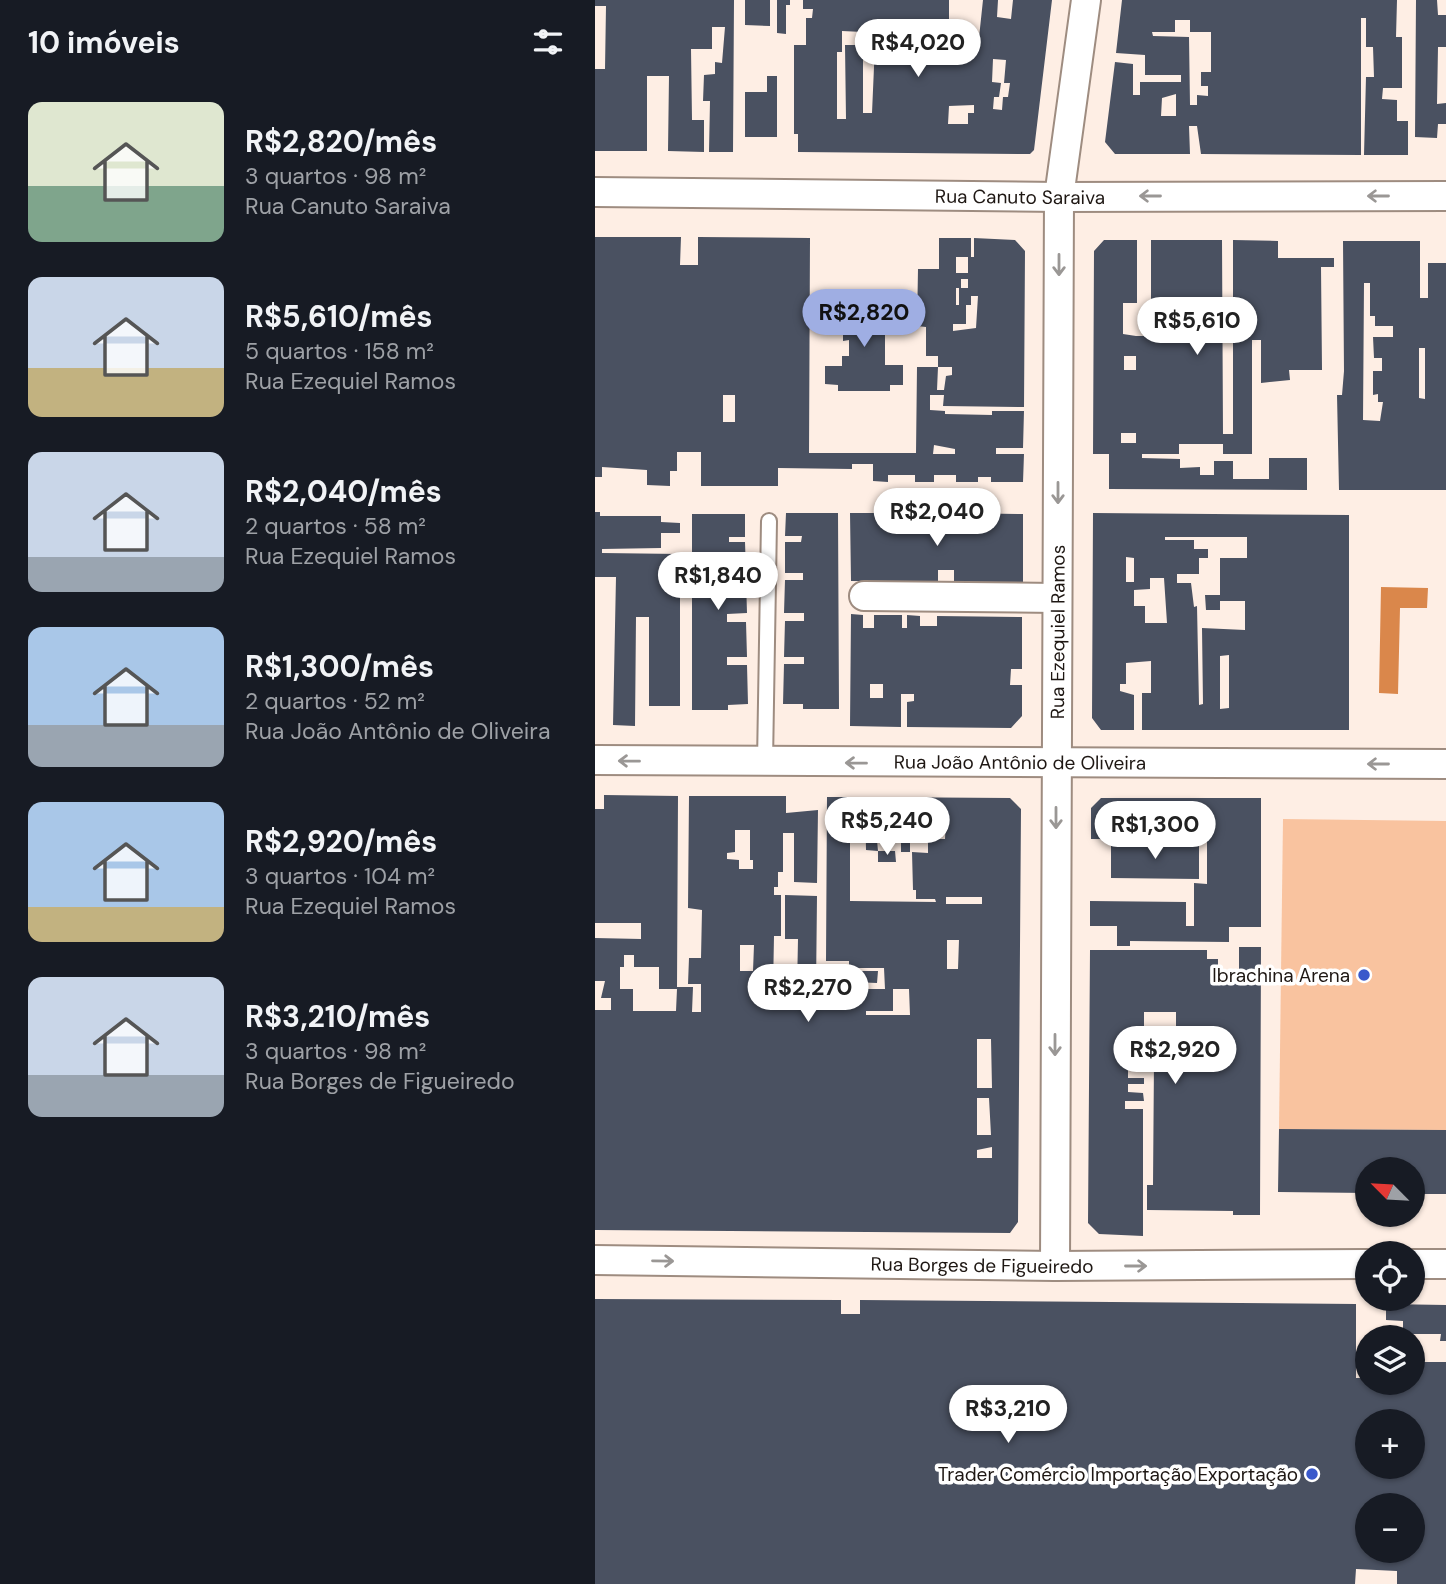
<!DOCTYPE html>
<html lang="pt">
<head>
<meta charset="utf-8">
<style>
  body { margin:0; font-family:"DM Sans",sans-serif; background:#242831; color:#f1f3f6; height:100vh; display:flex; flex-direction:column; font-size:26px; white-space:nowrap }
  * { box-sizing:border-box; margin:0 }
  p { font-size:23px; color:#9ea1a6 }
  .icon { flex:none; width:38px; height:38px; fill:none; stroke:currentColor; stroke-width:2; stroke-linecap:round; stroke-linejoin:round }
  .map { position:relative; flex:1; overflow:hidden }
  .side { display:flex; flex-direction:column; background:#171b24; width:595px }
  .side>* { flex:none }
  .needle { width:46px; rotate:294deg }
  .controls { position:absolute; left:760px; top:1157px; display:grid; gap:14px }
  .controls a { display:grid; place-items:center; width:70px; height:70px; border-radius:50%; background:#171b24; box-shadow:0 2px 5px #0004; font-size:35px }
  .price { position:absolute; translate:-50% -60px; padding:0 16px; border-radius:24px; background:#fff; color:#222; font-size:23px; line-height:46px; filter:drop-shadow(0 2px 4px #0008) }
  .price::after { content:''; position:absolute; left:50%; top:42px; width:21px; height:16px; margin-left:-10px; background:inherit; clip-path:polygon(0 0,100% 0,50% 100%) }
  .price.selected { background:#9faee3; color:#111 }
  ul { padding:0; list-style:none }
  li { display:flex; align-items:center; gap:21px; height:175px; padding:0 28px }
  li span { display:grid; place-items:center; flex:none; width:196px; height:140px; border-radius:14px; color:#555 }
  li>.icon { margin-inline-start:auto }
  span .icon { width:84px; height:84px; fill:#fffc; stroke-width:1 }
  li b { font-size:30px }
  h2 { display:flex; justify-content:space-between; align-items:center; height:84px; padding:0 28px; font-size:30px }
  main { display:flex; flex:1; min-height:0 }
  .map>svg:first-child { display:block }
  .green { fill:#f9c39f }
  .water { fill:#da874b }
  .building { fill:#4a5161; fill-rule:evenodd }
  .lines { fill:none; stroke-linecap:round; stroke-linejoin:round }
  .lane-casing { stroke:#9e8c80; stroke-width:18 }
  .street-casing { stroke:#9e8c80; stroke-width:32 }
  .lane { stroke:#fff; stroke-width:14 }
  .street { stroke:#fff; stroke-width:28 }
  .oneway { stroke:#9a9795 }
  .poi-dot { fill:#3a59cb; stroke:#fff; stroke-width:2.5 }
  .labels { text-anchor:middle; stroke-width:7; stroke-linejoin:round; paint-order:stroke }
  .street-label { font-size:19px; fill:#1e1713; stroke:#fff }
  .poi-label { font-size:19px; fill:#1e1713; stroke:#fff; text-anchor:end }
</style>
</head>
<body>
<main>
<section class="side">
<h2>10 imóveis<svg class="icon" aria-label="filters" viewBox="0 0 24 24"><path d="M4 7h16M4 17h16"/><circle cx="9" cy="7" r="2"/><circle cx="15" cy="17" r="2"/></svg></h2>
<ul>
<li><span style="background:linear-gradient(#dfe7d0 60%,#7fa58c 0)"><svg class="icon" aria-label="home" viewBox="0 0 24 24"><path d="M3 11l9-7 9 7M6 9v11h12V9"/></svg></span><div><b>R$2,820/mês</b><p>3 quartos · 98 m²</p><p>Rua Canuto Saraiva</p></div></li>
<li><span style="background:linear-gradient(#c9d6e8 65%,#c2b280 0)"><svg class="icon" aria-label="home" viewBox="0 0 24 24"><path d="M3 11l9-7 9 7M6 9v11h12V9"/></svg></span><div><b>R$5,610/mês</b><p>5 quartos · 158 m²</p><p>Rua Ezequiel Ramos</p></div></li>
<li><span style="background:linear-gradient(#c9d6e8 75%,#9aa5b1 0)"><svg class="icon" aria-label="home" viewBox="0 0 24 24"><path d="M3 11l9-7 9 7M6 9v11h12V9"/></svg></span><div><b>R$2,040/mês</b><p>2 quartos · 58 m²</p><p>Rua Ezequiel Ramos</p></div></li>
<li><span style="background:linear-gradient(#a9c7e8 70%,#9aa5b1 0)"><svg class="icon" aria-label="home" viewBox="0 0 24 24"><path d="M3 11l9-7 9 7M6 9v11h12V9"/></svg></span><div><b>R$1,300/mês</b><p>2 quartos · 52 m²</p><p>Rua João Antônio de Oliveira</p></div></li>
<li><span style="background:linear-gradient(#a9c7e8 75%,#c2b280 0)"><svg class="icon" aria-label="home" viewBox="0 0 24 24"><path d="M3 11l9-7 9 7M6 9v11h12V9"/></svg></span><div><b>R$2,920/mês</b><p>3 quartos · 104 m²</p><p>Rua Ezequiel Ramos</p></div></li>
<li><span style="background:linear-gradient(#c9d6e8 70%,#9aa5b1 0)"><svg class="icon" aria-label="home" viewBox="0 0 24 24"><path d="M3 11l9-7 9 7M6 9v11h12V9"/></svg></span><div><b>R$3,210/mês</b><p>3 quartos · 98 m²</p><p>Rua Borges de Figueiredo</p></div></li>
</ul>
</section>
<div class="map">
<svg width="851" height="1584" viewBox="0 0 851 1584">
  <rect width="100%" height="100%" fill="#feeee4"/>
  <!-- green -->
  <path class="green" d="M688 819 851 821V1130L684 1129Z"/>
  <!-- water -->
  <path class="water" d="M786 587 833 588 832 608H805L803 694 784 693Z"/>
  <!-- building -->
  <path class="building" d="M0 0H139L138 152H114L115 101H108L109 75 120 74V62L127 63 130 27H117V49H96L97 120H109V152L73 151 74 76H52V151H0V69H10L11 6H0Z
    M150 0H175V26L150 25Z
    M182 0H195V5H191V34L182 33Z
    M208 0H354V47H383L388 0H403L402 17 416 19 418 0H457L439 150 435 154 203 152V134H199V45H211V18H217L218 9H208ZM247 31 268 32V44H280L277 113H268V45H250L251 119H242V52H247ZM398 59 411 60 409 83H415L413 97H408L407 110 398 109 399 97H404L406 83 397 82ZM379 105V113H373V124H353L354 106Z
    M527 0H802L801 37H807V88H788L787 99 802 100V121H813V155H769L771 77H779L778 47H771V18H766V155L606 154 602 126H594L595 154H520L510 142 520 62 538 64V95H545V82H586V75H550V55L521 53ZM580 20H595V32H616V72H606V86H613V96L602 95V105H595L594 37 558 36 557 32H580ZM581 94V116H566L567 98Z
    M821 0H842L843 15H851V47H843L842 104 851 103V124H843L842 138 820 137Z
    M172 76H182V137H150V92H172Z
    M0 237H86L85 265H103V237L215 238 214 453H321L322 367H343V356H331V327L322 326 323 269H344V238H376V257H379V238L420 240 430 251 429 407 348 406 349 395H335V410L350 411V414L397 415V411H429L428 448H401V454H429L428 482H396V477H383V482H361V475H339V482H320V475H293V482L278 481V464H257V469L183 468V486H106V452H82V471H75V486L52 485V470L7 467V477H0ZM361 257H373V273H361ZM366 279H373V288H364V305H361V288H366ZM376 296H383L381 328 358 331V324H371V305H376ZM343 367H357V375L351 376 349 390H342ZM128 395H140V422H128ZM339 445 360 449V454H338Z
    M509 240H542V303H528V334L541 336H583V319H556V240H627L628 434H638V240L683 241V258H739V267H726L727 370H694L695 380 666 383V340H657V454H628V444H584V454H547V458L585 459V468L605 467V475H619V461H638V479H674V458H712V490L514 489V454H498L499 251ZM529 356H541V370H529ZM526 433H541V443H526Z
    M748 241H825V298H833V263H851V490H744L742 395H747L749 371ZM769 283H775V316H780V326H798V337H778L779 358H787V371H778V395L783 394V402H788L785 421 768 420ZM824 348H830V399L824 398Z
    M244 306 294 307 293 312 307 313V333L290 332V365H308V385H295V391H243V385L230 384V366H247V356H254V340L248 341V331H230L229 311 244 312Z
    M0 512H5V516H66V522L85 523V533H66V548L7 549V553L85 554V706H54V617H41L40 726 18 725 21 577H0Z
    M191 513H243L244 709H208V704H188L189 664H209V657H189L190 621H209V613H189L190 580H208V573H190V542H206L207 536H190Z
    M255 513H300V529H309V513H343V521H359V513L428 514V582H359V570H343V582L256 581Z
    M498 513 754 515V730H547V693H556V661L531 663V684H525V691L539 695V730H506L497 718ZM570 537H652V558H625V595H610L611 610H625V601H650V630L607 628 608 704 604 705 602 606 599 607 596 583H582V574H604V558H613V549H599V540H570ZM531 557 539 558V582H531ZM555 578H569L572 623H550V606H539V590L555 589ZM634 655V708L625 709V656Z
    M97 514H150V537H134V542H150L151 573H132L133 580H151L152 613 132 614V622H151L152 657H132V665H152L153 704 133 705V710H97Z
    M256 614 268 615V628H279V615H307V628H312V615L325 616V626H342V616L427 617V669H416L415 685H427V716L416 728 312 727V702L319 701V694H306V727L255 726ZM275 684H288V698H275Z
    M9 795 83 796 82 987H98L97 1012H106V984H93L94 958H106L107 910 93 908 94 796H191V813L223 810 222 883 199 882V833H188V872H183V887H179V895H186V936H179L178 989H202L203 939H190V895L222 896 221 989H290L289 968H254V961H231L232 797H255V901L341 902 340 899H321V890H318L317 852 333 853V841H315V852H306V840H282L283 851 271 850 270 797 415 798 426 809 423 1222 415 1233 0 1230V1010H16V998H6L10 981H0V938L46 939V923H0V809H9ZM341 819H351L350 839H341ZM140 830H155V860H158V869H144V860L132 859V853L140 852ZM351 897H387V904H351ZM352 940H364L363 969H352ZM145 945H159L158 971H145ZM29 955H39V967H64V989H82L81 1011H38V989H25V967H29ZM298 989H314L315 1015H271V1011H298ZM382 1039H396L397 1088H382ZM382 1098H394L396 1135H382ZM397 1147V1158H382V1150Z
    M506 798H666V927H634V942L535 941V946H522V926H495V901L591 902V926H599V883L612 884V840L496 839V808Z
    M516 843 604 844V879L516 878Z
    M283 851H300L301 862H283Z
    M644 947H666L665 1215H638V1211L552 1210V1185H558L559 1060H581V1012H549V1068H533V1078H549V1084H533V1092L548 1093 549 1101H530V1109H548V1236L504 1234 493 1223 495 950H612V959H623V970H644Z
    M257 971H283L282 983 257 982Z
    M684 1129 851 1130V1194H817V1169H772V1193L683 1192Z
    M0 1299 246 1300V1314H265V1300L761 1304V1378H772V1382H817V1362H851V1584H802V1571L761 1569 760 1584H0ZM772 1421H817V1466H772ZM772 1505H817V1550H772Z
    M791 1304 851 1305V1341H845L846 1334H808V1321L791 1320Z"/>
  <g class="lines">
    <!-- lane casing -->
    <g class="lane-casing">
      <path id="lane" d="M170 762 174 521"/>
    </g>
    <!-- street casing -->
    <g class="street-casing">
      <g id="street">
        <path id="s1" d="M0 192 464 197 851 196"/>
        <path d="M269 596 462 598"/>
        <path id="s2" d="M0 760 851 764"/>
        <path id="s3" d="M0 1260 460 1266 772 1264"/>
        <path d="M817 1264H851"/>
        <path id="s4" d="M460 1266 464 197 491 0"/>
      </g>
    </g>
    <!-- lane -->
    <use href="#lane" class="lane"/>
    <!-- street -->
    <use href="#street" class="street"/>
  </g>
  <!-- one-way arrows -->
  <defs><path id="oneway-shaft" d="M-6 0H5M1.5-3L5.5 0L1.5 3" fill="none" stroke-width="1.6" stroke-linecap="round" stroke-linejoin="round" transform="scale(1.75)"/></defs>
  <g class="oneway">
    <use href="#oneway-shaft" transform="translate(555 196) rotate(180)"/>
    <use href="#oneway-shaft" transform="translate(783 196) rotate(180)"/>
    <use href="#oneway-shaft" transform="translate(464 265) rotate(90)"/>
    <use href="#oneway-shaft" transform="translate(463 493) rotate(90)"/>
    <use href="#oneway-shaft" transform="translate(34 761) rotate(-179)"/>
    <use href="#oneway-shaft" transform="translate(261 763) rotate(-179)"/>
    <use href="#oneway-shaft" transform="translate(783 764) rotate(180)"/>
    <use href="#oneway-shaft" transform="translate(461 818) rotate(90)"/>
    <use href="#oneway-shaft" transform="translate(460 1045) rotate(90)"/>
    <use href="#oneway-shaft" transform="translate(68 1261) rotate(1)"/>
    <use href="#oneway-shaft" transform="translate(541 1266)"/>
  </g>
  <!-- markers -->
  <g class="poi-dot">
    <circle cx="769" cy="975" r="7"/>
    <circle cx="717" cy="1474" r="7"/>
  </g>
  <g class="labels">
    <!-- street labels -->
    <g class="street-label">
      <text dy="7" stroke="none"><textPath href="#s1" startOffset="425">Rua Canuto Saraiva</textPath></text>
      <text dy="7" stroke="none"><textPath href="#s4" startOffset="634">Rua Ezequiel Ramos</textPath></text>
      <text dy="7" stroke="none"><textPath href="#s2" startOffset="425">Rua João Antônio de Oliveira</textPath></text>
      <text dy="7" stroke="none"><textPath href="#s3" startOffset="387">Rua Borges de Figueiredo</textPath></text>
    </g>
    <!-- poi labels -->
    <g class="poi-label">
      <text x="755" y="982">Ibrachina Arena</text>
      <text x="703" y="1481">Trader Comércio Importação Exportação</text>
    </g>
  </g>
</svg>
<div class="controls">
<a><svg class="needle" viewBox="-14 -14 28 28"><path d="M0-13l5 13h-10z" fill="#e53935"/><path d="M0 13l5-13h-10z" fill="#9ea1a6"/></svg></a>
<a><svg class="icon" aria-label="locate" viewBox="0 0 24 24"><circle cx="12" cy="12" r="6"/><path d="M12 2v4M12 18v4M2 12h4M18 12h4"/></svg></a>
<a><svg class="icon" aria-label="layers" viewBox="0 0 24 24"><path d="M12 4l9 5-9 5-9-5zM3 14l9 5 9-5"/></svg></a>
<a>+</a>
<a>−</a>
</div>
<b class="price" style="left:323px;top:79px">R$4,020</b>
<b class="price selected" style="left:269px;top:349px">R$2,820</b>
<b class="price" style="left:602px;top:357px">R$5,610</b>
<b class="price" style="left:342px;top:548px">R$2,040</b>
<b class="price" style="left:123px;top:612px">R$1,840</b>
<b class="price" style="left:292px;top:857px">R$5,240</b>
<b class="price" style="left:560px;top:861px">R$1,300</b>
<b class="price" style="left:213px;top:1024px">R$2,270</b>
<b class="price" style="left:580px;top:1086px">R$2,920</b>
<b class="price" style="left:413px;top:1445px">R$3,210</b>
</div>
</main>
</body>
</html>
